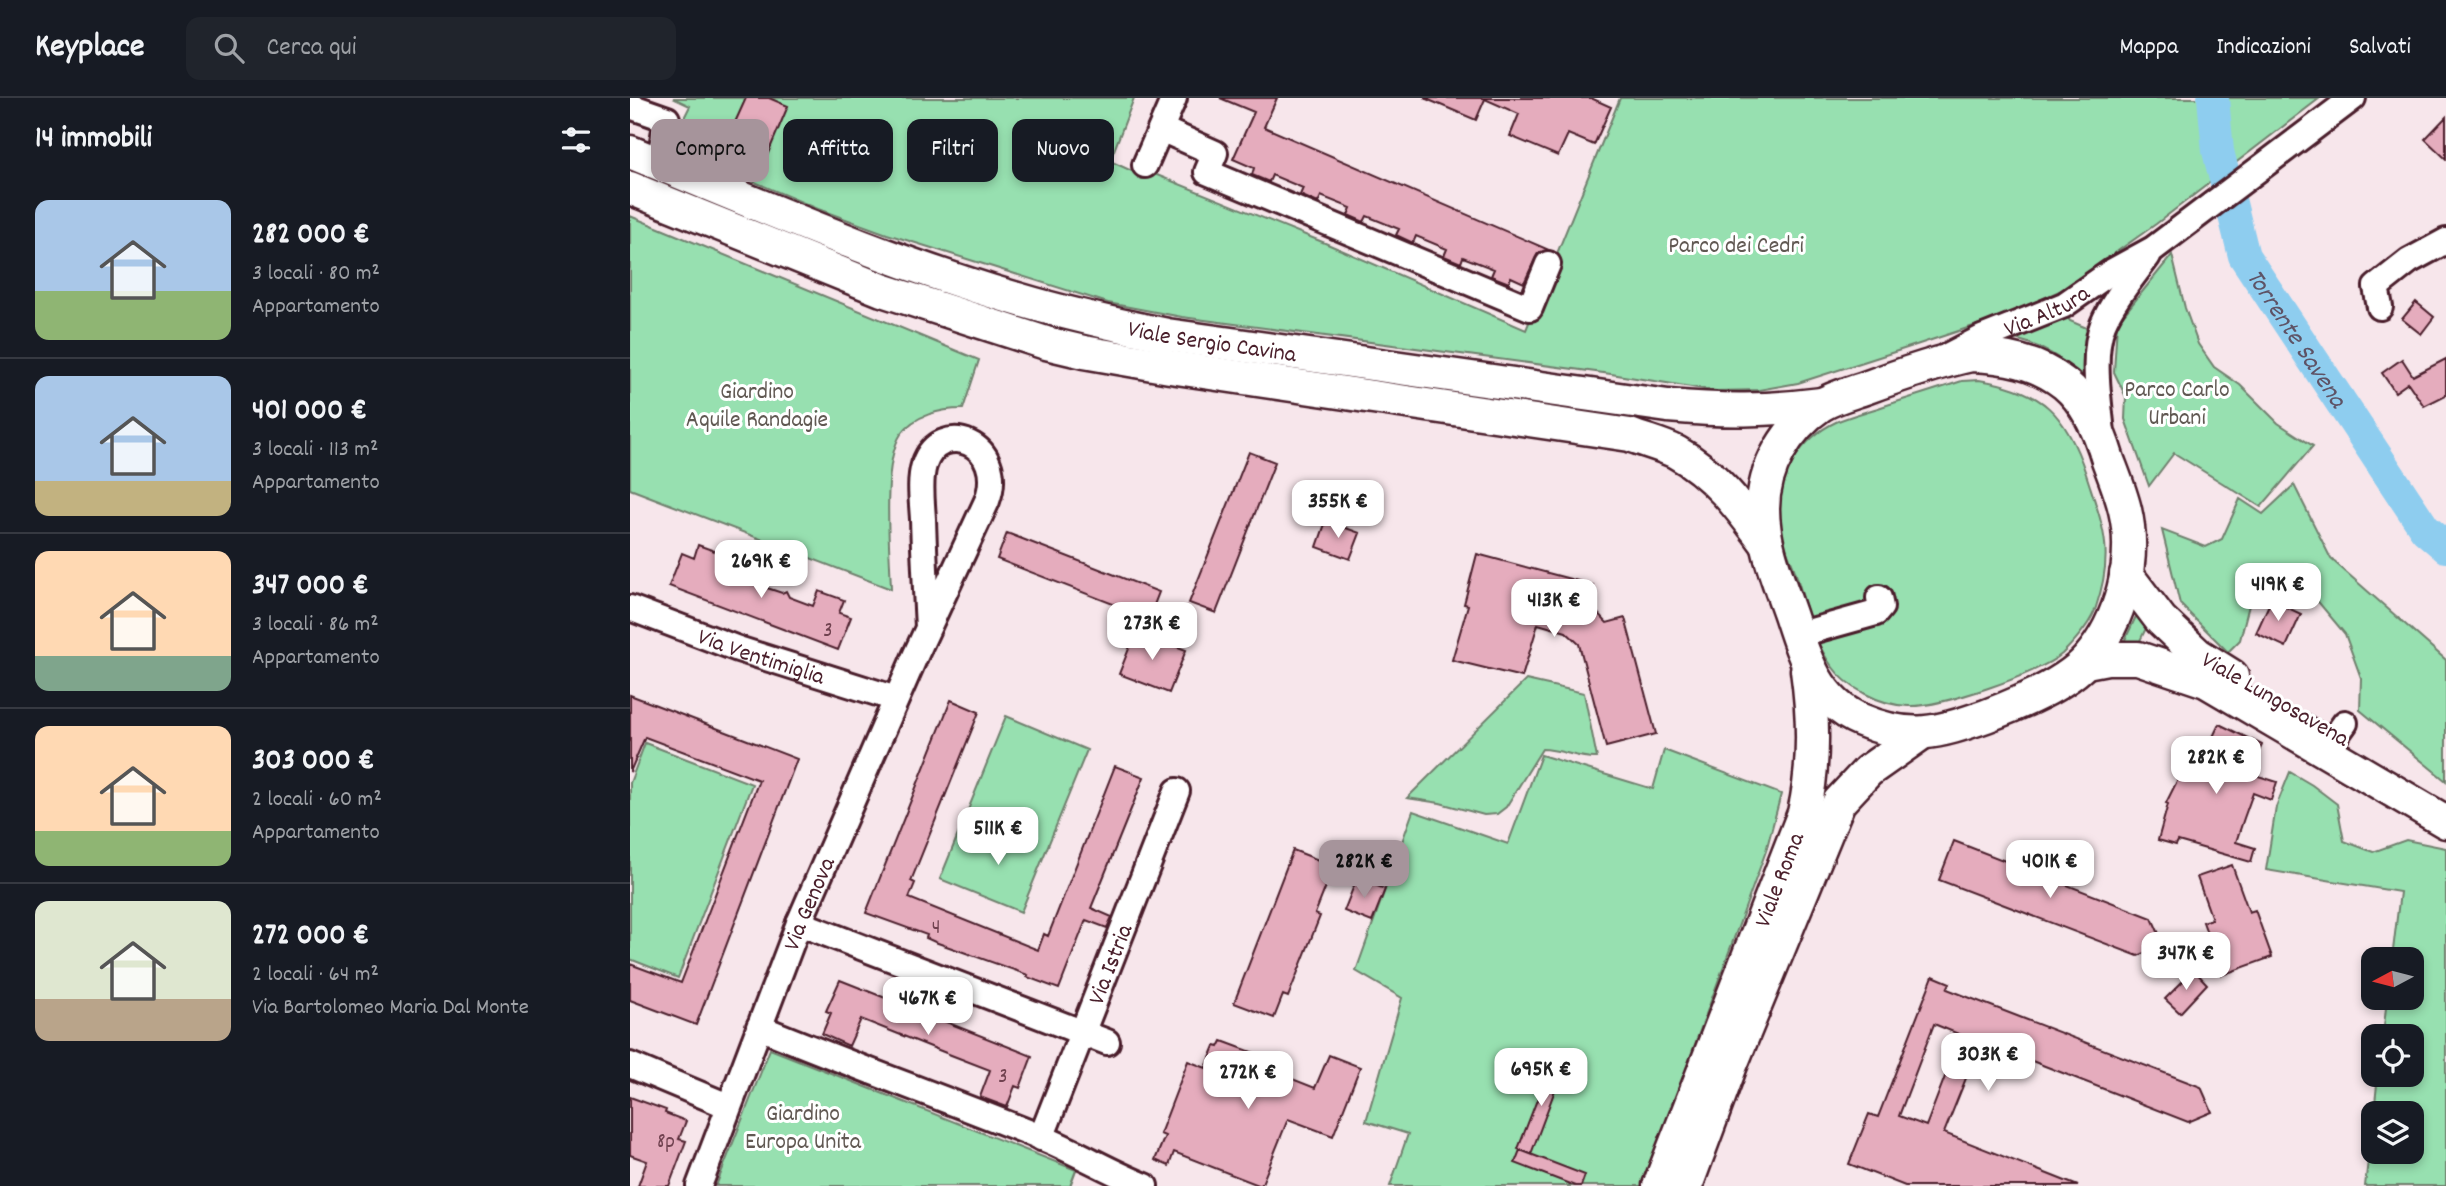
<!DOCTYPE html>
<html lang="it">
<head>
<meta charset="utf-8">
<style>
  body { margin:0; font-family:Dekko,sans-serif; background:#20242c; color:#f1f3f6; height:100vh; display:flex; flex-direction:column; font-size:26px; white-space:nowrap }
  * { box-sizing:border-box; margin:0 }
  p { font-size:23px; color:#9ea1a6 }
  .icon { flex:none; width:38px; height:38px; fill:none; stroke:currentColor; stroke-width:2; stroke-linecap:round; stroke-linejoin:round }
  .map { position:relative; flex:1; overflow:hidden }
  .details { display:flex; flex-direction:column; background:#171b24; width:630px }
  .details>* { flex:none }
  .hud { position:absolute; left:21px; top:21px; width:665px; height:63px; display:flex; gap:14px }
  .needle { width:46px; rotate:263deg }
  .tools { position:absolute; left:1731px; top:849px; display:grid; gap:14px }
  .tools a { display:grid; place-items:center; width:63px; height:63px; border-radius:14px; background:#171b24; box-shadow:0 4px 10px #0003; font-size:35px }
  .price { position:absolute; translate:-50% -60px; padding:0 16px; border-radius:14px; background:#fff; color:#222; font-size:23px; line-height:46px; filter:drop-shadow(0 2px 4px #0008) }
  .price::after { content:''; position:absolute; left:50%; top:42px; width:21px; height:16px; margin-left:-10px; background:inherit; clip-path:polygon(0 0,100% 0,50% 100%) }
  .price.on { background:#a6949b; color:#111 }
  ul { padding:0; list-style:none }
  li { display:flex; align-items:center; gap:21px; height:175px; padding:0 35px }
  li+li { border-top:2px solid #363941 }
  li span { display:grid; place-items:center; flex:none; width:196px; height:140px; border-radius:14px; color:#555 }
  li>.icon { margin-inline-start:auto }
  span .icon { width:84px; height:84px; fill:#fffc; stroke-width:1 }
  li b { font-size:30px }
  h2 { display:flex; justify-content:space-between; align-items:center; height:84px; padding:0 35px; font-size:30px }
  .pill { padding:0 24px; border-radius:14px; background:#171b24; box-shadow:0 4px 10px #0003; font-size:24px; line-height:63px }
  .pill.on { background:#a6949b; color:#111 }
  header { display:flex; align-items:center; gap:42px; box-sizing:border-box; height:98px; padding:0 35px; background:#171b24; border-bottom:2px solid #363941 }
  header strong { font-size:33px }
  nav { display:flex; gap:38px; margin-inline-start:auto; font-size:24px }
  .search { width:490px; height:63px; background:#20242c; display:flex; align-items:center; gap:18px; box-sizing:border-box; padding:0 24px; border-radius:14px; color:#9ea1a6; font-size:26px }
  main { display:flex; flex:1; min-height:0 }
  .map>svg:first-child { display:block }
  .green { fill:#97e0b0; stroke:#70806e; stroke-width:2 }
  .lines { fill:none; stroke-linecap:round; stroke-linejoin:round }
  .river { stroke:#8ecdef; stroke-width:32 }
  .building { fill:#e5acbd; stroke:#4a1f2b; stroke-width:2; fill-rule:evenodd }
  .minor-casing { stroke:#4a1f2b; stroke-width:30 }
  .major-casing { stroke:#4a1f2b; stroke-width:37 }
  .minor { stroke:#fff; stroke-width:24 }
  .major { stroke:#fff; stroke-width:32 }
  .labels { text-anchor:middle; stroke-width:6; stroke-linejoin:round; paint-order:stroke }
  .number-label { font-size:21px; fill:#714250 }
  .park-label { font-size:24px; fill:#615953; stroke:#fff }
  .street-label { font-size:24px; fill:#4a1f2b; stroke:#fff }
  .water-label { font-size:26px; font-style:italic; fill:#5e5366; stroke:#fff }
</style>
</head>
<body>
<header>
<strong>Keyplace</strong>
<div class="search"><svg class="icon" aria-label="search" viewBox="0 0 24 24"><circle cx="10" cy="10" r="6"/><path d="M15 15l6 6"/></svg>Cerca qui</div>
<nav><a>Mappa</a><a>Indicazioni</a><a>Salvati</a></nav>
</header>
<main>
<section class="details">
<h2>14 immobili<svg class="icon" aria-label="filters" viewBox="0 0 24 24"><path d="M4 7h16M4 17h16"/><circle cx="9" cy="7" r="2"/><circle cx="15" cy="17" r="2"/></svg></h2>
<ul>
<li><span style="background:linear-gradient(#a9c7e8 65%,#8fb573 0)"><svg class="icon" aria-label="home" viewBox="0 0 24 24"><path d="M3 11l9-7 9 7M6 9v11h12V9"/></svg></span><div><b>282 000 €</b><p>3 locali · 80 m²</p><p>Appartamento</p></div></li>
<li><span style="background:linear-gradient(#a9c7e8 75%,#c2b280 0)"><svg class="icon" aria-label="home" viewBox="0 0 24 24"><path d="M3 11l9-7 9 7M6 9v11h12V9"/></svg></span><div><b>401 000 €</b><p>3 locali · 113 m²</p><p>Appartamento</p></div></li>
<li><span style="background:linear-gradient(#ffd9b3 75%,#7fa58c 0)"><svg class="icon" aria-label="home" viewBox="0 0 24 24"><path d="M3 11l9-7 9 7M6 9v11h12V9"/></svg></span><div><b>347 000 €</b><p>3 locali · 86 m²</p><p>Appartamento</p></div></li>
<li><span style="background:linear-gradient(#ffd9b3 75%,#8fb573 0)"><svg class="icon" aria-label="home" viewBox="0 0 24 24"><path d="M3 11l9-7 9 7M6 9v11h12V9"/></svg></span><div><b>303 000 €</b><p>2 locali · 60 m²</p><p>Appartamento</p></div></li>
<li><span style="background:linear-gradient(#dfe7d0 70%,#b9a48a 0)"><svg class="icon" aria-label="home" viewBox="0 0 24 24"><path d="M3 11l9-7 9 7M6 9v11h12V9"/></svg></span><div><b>272 000 €</b><p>2 locali · 64 m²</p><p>Via Bartolomeo Maria Dal Monte</p></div></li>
</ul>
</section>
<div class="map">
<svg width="1816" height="1088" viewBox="0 0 1816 1088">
  <rect width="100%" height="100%" fill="#f7e6eb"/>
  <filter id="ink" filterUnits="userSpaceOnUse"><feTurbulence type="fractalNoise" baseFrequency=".0143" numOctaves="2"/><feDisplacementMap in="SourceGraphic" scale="14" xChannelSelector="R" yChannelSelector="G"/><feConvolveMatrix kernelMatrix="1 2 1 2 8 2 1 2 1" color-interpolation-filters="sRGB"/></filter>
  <g filter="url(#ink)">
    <!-- green -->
    <path class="green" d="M43 0H504L480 63 504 74 522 75 695 145 896 232 990 0H1690L1526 126 1434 191 1371 219 1283 248 1168 285 1129 292 1086 293 981 276 552 219 478 205 257 136 188 111 40 48 60 8Z
      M0 118 349 262 333 311C311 311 284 317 271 336 251 366 260 453 261 491L0 391Z
      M1542 157 1555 210 1568 246 1584 269 1610 287 1648 325 1683 348 1631 409 1544 355 1519 388 1495 321 1496 299 1484 274 1487 225Z
      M1435 215 1440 223 1459 231 1454 275 1452 277C1432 261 1411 247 1385 241Z
      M1349 282C1412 292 1436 315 1456 376 1473 429 1485 453 1466 509 1461 526 1444 544 1432 556 1408 576 1309 610 1278 608 1250 607 1217 590 1201 567 1182 541 1175 504 1165 473 1158 455 1147 432 1148 412 1149 375 1172 340 1206 324 1220 318 1236 314 1251 309 1278 300 1305 292 1332 283Z
      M1664 387 1701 461 1816 562V683L1730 612 1731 580 1715 536 1660 470 1620 480 1619 507 1610 542 1598 554 1550 506 1532 432 1576 449 1592 441 1610 401 1633 416Z
      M1509 512 1519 524 1507 549 1492 548Z
      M896 582 954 595 967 660C948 661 931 651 912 651L876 709 867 716 854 717 810 705 777 700Z
      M376 618 457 652 391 814 310 781Z
      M15 645 122 686 48 880 0 861V685Z
      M1034 652 1151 696 1136 753 1013 1088H760L778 1036 736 1023 772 900 726 873 783 713 878 746 911 657 1023 691Z
      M1660 674 1682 687 1707 706 1714 743 1743 754 1776 742 1816 750V1088H1735L1743 1020V1054H1782V1015H1744L1748 977 1782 976V938H1753L1757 900H1782V861H1762L1770 794 1636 772 1646 709Z
      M140 951 446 1072 440 1088H86Z"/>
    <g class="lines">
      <!-- river -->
      <path class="river" id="s1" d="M1583 0 1588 53 1614 158 1795 431 1816 449"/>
    </g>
    <!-- building -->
    <path class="building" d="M116 0H139L158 8 136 60 108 48 113 35 102 31Z
      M590 0H647L634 29 919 152 908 155 894 185 881 179 879 185 861 178 864 171 833 159 831 165 814 158 817 151 786 138 783 145 766 137 769 131 737 118 734 124 718 117 721 110 691 98 688 105 670 97 673 90 642 77 639 84 622 77 624 70 603 61 624 14Z
      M794 0H961L981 9 964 47 938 36 928 58 880 38 889 16 855 1 846 22Z
      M1816 19V61L1795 41Z
      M1786 204 1804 219 1791 236 1772 221Z
      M1772 261 1783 278 1816 261V297L1794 308 1778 285 1765 294 1752 275Z
      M619 354 645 364 586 515 559 505Z
      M696 423 730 435 720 461 687 449Z
      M377 435 529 494 519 520 367 461Z
      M68 447 93 456 87 472 111 481 117 479 119 484 152 495 156 493 159 499 183 508 189 493 214 502 209 515 221 519 208 552 39 488 52 455 64 460Z
      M847 456 963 487 958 505 977 525 995 520 1026 636 976 649 949 546 936 534 908 526 892 579 822 562 838 507 834 506Z
      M1641 502 1671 516 1656 549 1626 535Z
      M506 533 556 552 539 595 489 576Z
      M0 597 167 661 66 927 0 902V866L51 885 129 682 15 639 0 674Z
      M321 602 349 614 281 783 285 785 279 800 408 852 414 836 418 838 485 668 514 679 461 810 482 819 477 830 456 822 429 891 397 879 398 877 305 844 296 840 297 837 236 815Z
      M1589 626 1632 647 1619 675 1647 684 1641 702 1623 695 1614 720 1606 744 1625 750 1621 764 1548 743 1546 747 1528 742 1538 706 1536 705 1563 651 1575 656Z
      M1324 743 1522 820 1534 847 1508 858 1309 782Z
      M663 752 704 768 685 816 690 818 658 899 653 897 644 920 604 905Z
      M1602 767 1619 814 1625 812 1642 859 1592 877 1573 824 1582 821 1567 779Z
      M727 780 755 791 742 824 714 813Z
      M1564 872 1577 886 1550 915 1535 901Z
      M1303 878 1320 885 1317 891 1571 989 1582 1014 1558 1024 1351 943 1314 1035 1448 1088H1275L1219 1066 1239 1016 1248 1019ZM1304 926 1331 937 1296 1028 1269 1018Z
      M210 882 402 958 390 990 385 988 377 1009 350 999 360 972 321 957 231 921 219 948 192 936 201 915 196 913Z
      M592 943 630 957 627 967 685 990 699 957 730 969 703 1038 658 1021 631 1088 544 1054 539 1068 525 1062 535 1038 530 1036 558 963 576 970 585 948 589 949Z
      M922 963 934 968 901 1056 888 1051Z
      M0 999 36 1012 35 1015 56 1023 49 1041 56 1043 39 1088H8L17 1063 0 1057Z
      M890 1052 955 1077 951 1088H945L885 1065Z"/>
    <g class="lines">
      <!-- minor casing -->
      <g class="minor-casing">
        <g id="minor">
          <path d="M0 8 37 21 29 66"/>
          <path d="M531 31 585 55 577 74 900 210 918 166"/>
          <path d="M515 67 544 0"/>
          <path d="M1750 209 1746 189 1779 163 1816 143"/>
          <path id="s2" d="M1319 257 1352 240 1434 207 1481 174 1523 151 1723 0"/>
          <path d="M1472 335C1469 303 1461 256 1473 226 1483 202 1503 179 1518 158"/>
          <path id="s3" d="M0 510 108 551 266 601"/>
          <path d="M1167 537 1246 515 1251 509 1249 500"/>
          <path d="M1673 629 1691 640 1705 639 1715 625"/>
          <path d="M169 825 477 944"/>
          <path d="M129 929C223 968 319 1002 413 1040 449 1055 480 1074 515 1088"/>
          <path d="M0 967 98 1008"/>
          <path id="s4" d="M411 1040 547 693"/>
          <path id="s5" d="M69 1088 169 825 286 556 357 403C378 345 310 319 294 367 289 383 292 404 293 421 294 457 296 493 298 529"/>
        </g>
      </g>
      <!-- major casing -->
      <g class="major-casing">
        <g id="major">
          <path id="s6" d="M0 54C128 106 255 163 387 201 437 216 487 227 537 237L1038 308C1094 313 1136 313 1192 306"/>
          <path d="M0 90 252 192 416 245 454 254 540 269 1000 337C1015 343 1032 347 1046 354 1086 376 1111 411 1137 446"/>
          <path d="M1341 257C1375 258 1407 264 1435 286 1458 305 1470 335 1478 362 1484 378 1491 395 1495 412 1507 462 1491 523 1458 561 1435 587 1388 606 1356 618 1308 635 1280 643 1231 622 1188 604 1174 559 1161 519 1149 484 1133 448 1133 411 1133 370 1157 330 1191 307 1204 299 1221 295 1235 290 1270 277 1304 265 1341 257Z"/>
          <path d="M1496 476 1531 522 1567 556 1602 578"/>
          <path d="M1456 564 1477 560H1508L1576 583 1816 724"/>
          <path id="s7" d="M1029 1088 1174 715C1185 667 1184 621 1177 572"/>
          <path d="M1056 1088 1101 967 1209 704 1238 673 1292 635"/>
        </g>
      </g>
      <!-- minor -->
      <use href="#minor" class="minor"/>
      <!-- major -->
      <use href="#major" class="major"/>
    </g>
  </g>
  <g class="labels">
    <!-- number labels -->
    <g class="number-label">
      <text x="198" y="538">3</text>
      <text x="306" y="835">4</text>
      <text x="373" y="984">3</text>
      <text x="36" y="1049">8p</text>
    </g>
    <!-- park labels -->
    <g class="park-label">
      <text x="1106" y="154">Parco dei Cedri</text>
      <text x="1547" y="298">Parco Carlo<tspan x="1547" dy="28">Urbani</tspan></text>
      <text x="127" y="300">Giardino<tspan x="127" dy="28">Aquile Randagie</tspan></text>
      <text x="173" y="1022">Giardino<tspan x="173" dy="28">Europa Unita</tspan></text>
    </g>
    <!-- street labels -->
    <g class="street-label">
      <text dy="8" stroke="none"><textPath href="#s2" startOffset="107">Via Altura</textPath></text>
      <text dy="8" stroke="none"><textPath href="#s6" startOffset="614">Viale Sergio Cavina</textPath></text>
      <text dy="8" stroke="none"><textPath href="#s3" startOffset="140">Via Ventimiglia</textPath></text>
      <text transform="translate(1646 600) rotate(30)" y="8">Viale Lungosavena</text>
      <text dy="8" stroke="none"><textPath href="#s7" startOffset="329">Viale Roma</textPath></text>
      <text dy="8" stroke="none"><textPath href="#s5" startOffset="303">Via Genova</textPath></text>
      <text dy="8" stroke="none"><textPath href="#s4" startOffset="187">Via Istria</textPath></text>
    </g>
    <!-- water labels -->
    <g class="water-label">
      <text dy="9" stroke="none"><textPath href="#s1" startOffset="259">Torrente Savena</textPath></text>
    </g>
  </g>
</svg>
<div class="tools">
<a><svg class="needle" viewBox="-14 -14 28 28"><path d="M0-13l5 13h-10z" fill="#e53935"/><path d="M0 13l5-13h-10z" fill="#9ea1a6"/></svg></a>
<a><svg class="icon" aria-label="locate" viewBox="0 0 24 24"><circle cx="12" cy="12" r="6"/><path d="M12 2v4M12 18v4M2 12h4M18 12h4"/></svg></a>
<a><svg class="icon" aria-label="layers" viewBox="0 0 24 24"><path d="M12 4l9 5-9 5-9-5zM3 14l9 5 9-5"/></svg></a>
</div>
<b class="price" style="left:708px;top:442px">355K €</b>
<b class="price" style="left:131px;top:502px">269K €</b>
<b class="price" style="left:1648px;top:525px">419K €</b>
<b class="price" style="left:924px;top:541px">413K €</b>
<b class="price" style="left:522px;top:564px">273K €</b>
<b class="price" style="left:1586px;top:698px">282K €</b>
<b class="price" style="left:368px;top:769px">511K €</b>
<b class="price on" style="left:734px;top:802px">282K €</b>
<b class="price" style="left:1420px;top:802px">401K €</b>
<b class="price" style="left:1556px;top:894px">347K €</b>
<b class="price" style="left:298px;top:939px">467K €</b>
<b class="price" style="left:1358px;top:995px">303K €</b>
<b class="price" style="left:911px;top:1010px">695K €</b>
<b class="price" style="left:618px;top:1013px">272K €</b>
<div class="hud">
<a class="pill on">Compra</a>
<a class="pill">Affitta</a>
<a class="pill">Filtri</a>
<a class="pill">Nuovo</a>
</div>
</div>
</main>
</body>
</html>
